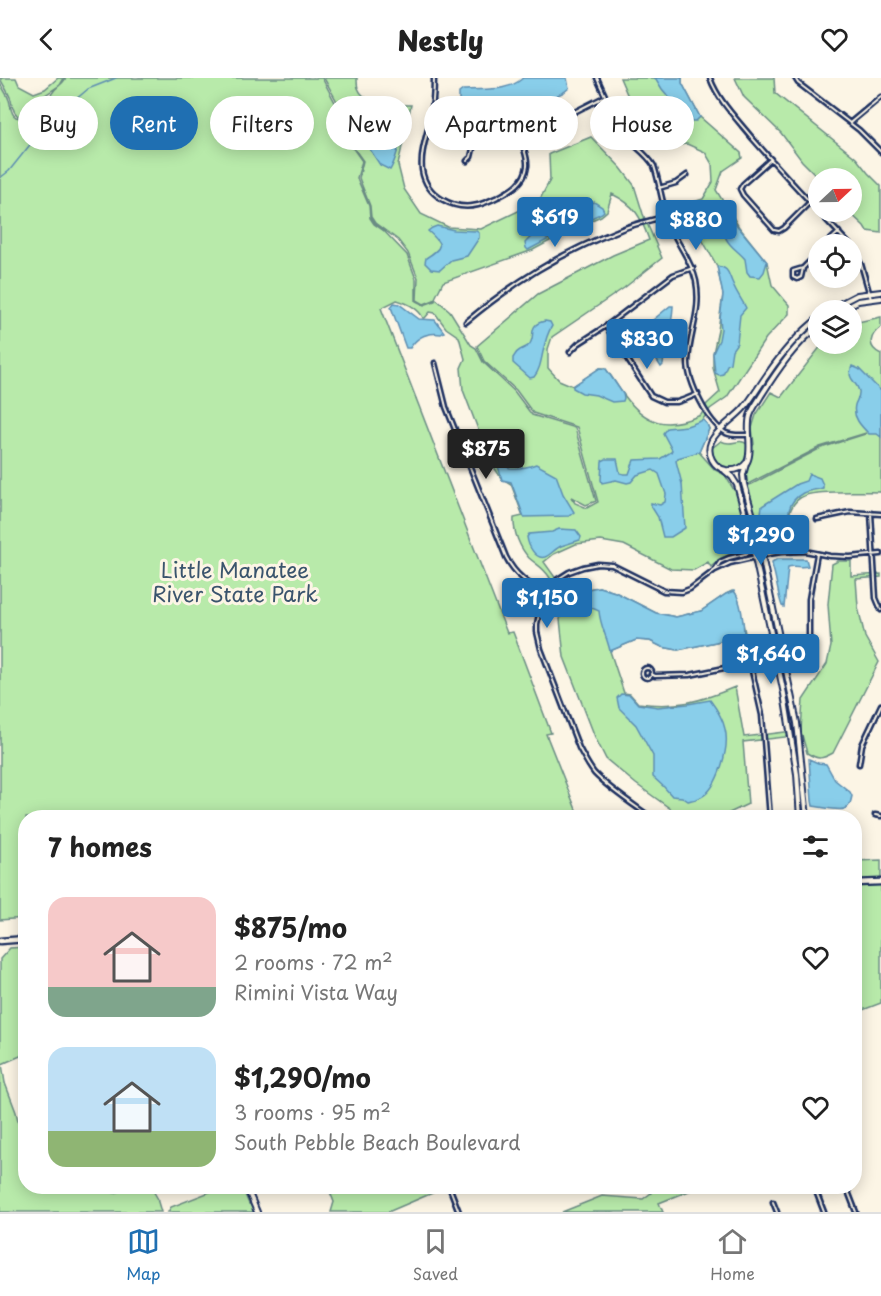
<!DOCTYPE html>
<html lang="en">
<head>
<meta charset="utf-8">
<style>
  body { margin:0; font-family:"Playpen Sans",sans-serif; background:#f6f6f6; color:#222; height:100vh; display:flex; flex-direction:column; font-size:22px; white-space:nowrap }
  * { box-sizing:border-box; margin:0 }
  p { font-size:20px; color:#767676 }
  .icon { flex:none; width:33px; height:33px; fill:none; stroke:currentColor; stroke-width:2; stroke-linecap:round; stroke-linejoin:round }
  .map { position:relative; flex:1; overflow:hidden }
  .drawer { position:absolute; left:18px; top:732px; width:844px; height:384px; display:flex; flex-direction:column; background:#fff; border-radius:24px; box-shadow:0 3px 15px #0003 }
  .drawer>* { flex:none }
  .guide { position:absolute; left:18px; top:18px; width:846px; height:54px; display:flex; gap:12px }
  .needle { width:39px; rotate:68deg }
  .fabs { position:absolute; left:808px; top:90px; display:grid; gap:12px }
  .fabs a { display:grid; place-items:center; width:54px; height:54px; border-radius:50%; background:#fff; box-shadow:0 3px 15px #0003; font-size:30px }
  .price { position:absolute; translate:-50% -51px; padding:0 14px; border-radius:6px; background:#1f6fb2; color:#fff; font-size:20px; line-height:39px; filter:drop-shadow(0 2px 3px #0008) }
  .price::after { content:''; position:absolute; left:50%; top:36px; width:18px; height:14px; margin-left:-9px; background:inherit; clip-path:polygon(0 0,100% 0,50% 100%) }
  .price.current { background:#222; color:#fff }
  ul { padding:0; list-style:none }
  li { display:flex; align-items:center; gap:18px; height:150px; padding:0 30px }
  li span { display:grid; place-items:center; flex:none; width:168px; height:120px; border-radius:18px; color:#555 }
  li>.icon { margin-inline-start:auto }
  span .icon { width:72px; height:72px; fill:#fffc; stroke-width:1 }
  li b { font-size:26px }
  h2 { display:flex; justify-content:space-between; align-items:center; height:72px; padding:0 30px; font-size:26px }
  .pill { padding:0 21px; border-radius:27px; background:#fff; box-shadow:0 3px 15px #0003; font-size:21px; line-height:54px }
  .pill.current { background:#1f6fb2; color:#fff }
  header { display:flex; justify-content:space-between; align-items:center; height:78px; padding:0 30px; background:#fff; font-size:27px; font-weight:800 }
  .tabs { display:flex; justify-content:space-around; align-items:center; height:84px; border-top:2px solid #e0e0e0; background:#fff; font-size:16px; color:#767676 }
  .tabs a { display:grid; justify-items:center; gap:3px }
  .tabs .current { color:#1f6fb2 }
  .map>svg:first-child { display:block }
  .green { fill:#b8eaaa; stroke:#6a8c84; stroke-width:1.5 }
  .water { fill:#89ceea; stroke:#5d8eb2; stroke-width:1.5 }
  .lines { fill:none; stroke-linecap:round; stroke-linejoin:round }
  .stream { stroke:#5d8eb2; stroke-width:1.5 }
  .street-casing { stroke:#1b2f5e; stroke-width:7 }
  .secondary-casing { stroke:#1b2f5e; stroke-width:8 }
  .primary-casing { stroke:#1b2f5e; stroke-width:9 }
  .street { stroke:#fcf5e5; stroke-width:2 }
  .secondary { stroke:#fcf5e5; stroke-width:4 }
  .primary { stroke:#fcf5e5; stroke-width:4.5 }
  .labels { text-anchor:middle; stroke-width:6; stroke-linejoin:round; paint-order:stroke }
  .park-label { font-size:21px; fill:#3a546d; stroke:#fcf5e5 }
</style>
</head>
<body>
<header><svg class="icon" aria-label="back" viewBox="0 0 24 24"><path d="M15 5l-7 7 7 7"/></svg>Nestly<svg class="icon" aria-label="heart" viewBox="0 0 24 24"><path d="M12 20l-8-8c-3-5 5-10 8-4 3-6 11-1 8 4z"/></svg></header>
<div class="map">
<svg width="881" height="1134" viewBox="0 0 881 1134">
  <rect width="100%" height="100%" fill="#fcf5e5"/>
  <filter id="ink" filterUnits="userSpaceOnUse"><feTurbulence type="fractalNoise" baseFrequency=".0167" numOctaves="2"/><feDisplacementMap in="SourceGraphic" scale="12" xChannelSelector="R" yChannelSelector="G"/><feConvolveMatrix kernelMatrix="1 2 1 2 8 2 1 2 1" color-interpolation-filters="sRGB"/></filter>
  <g filter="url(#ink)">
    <!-- green -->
    <path class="green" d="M0 0H16L19 7 34 15 45 11 58 0H64L60 7 41 20 37 31 26 38H18C11 32 13 26 10 19 7 12 3 7 0 0Z
      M66 0H322L338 30 347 62 362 83 357 100 369 128 370 140 374 146 384 153 407 177 416 201V223L424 227 435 223 436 221 450 233 471 267 476 270 483 284 514 313 532 337 575 350 596 423 586 427 571 419 575 425 587 430 598 424 577 349 533 335 516 312 484 283 477 268 538 216 613 177 649 162C641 139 635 127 612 116L607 133 601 138 578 148 533 172 443 204 434 222 424 226 417 222 418 200 408 175 398 162 375 145 371 139 370 128 359 100 363 83 348 62 340 29 324 0H357C357 3 357 7 358 10 365 29 395 26 411 27L398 87 404 111 421 136 448 149 481 151 539 123 550 102 549 76 591 59 621 90 634 107 643 136 662 180 624 210 552 259 548 271V290L559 302 573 308 600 290H605C612 298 617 308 624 317 647 348 667 351 701 337L707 326 720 314 713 290V275L718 252 723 216 717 188 694 147 687 126 703 121 713 104 712 86 705 74 687 66 669 68 637 39 620 0H682V5L700 39 741 75 742 80 723 93 716 112 739 149 767 184 772 207 789 227V236L766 260 727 319 710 331 703 341 707 346 709 351 699 374 715 392 725 397 734 412 752 406 821 370 865 356 866 355 820 369 746 407V392L750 380V372L754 366 752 350 756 337 771 314 781 319 821 268 825 266H852L853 245 881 239V249C870 257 866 269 881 276V414C864 414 821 412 806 417 792 422 785 438 791 452 793 456 797 460 799 463L785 462 742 472 721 480 711 489 708 484 694 492 671 491 624 467 601 463 576 466 554 476 544 484 569 519 586 511 599 509 615 514 656 535 676 539 701 533 726 516 732 513 735 514 738 521 745 555 744 558 678 572 662 569 650 563 636 562 610 573 624 615 630 616 638 625C676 630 699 624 735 609L744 659 801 652 803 622 827 586 831 568 828 526 832 486 838 483H851V498L881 496V499L856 501 858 529 865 559 879 584 833 675C822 681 818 682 807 675L802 657 743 664 748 726 719 740 682 739 636 706 606 681 595 659 564 579 560 541 566 522 548 505 550 500C544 490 537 487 529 480 520 470 513 454 514 440L523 438 511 406 501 400 494 389 492 388 463 312 461 290 465 281 459 259 446 250 435 235 430 234 425 240H423C419 231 407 225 397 222L381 230 507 555 513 554 551 655 546 656 579 739 26 740 25 840 0 842V4C2 11 7 15 9 22 11 27 10 36 16 39 31 45 46 23 53 14 57 8 61 8 66 0Z
      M735 0H774L775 15 856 80 868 95 881 108V155L867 153 864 148 849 134H852V100H819L802 83 781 55 744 19Z
      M721 363C723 364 726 365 729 365 736 365 740 361 747 366 747 371 748 377 746 382 738 399 712 391 712 370Z
      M881 782V802L855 804V783Z
      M881 805V925L855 935V807Z
      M25 869V976L2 986 5 1005 16 1034 19 1047 25 1060 26 1108 108 1109 111 1114 115 1115 132 1109H151L159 1123 158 1124 161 1134H0V881L10 870Z
      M225 1108 242 1109 249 1126H252L255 1134H168L171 1129Z
      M376 1108 380 1111 382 1108H443L444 1110 388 1134H331L334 1124 328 1109Z
      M648 1109H699L659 1125 663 1134H562L602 1118 643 1121 651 1115Z"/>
    <!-- water -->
    <path class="water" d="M523 0H567L569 10 564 14 511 40 495 35 462 31 459 27V15L463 12C484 10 506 15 523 0Z
      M654 0H682V5L700 39 696 43H689L662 11 656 1Z
      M362 23C365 24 368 24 371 25 372 25 379 29 380 29 386 30 392 27 398 30 410 37 396 83 390 92L380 87 369 70 363 64 357 52 352 27 357 26Z
      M594 124 602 129 604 133 602 135 566 152 528 172 526 170 525 165 545 144 556 138 587 129Z
      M731 143 735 145 767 184 764 194 760 199 750 198 747 194 745 181C736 170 717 162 728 144Z
      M437 148 454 152 476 153 479 155V160L467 178 451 182 440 192 431 191 425 185 426 180C443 169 444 167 428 153L432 150Z
      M717 188C730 190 728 196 733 206 736 214 742 222 746 230L740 237 737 265 732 272 730 285 727 287 723 296 719 297 715 295 713 275 719 262 721 251 720 241 723 217Z
      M394 225 399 226 419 241 435 242 444 254 441 256C428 254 417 259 410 270H406L391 229Z
      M670 228H673V229C672 249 665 267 663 287L661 289 639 255 642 251Z
      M545 243 550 244 552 248C541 264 544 288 534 299L530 300 513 285V280C515 277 516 274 520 272 523 270 526 270 529 267 537 258 526 247 545 243Z
      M852 288 859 291 881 313V359L877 356H869C861 348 852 339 855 327 856 323 860 319 859 313 856 302 846 302 852 288Z
      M600 290 606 291 623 316 624 320 623 323 612 324 596 317 582 315 573 310V308Z
      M703 342 707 346 709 351 699 374 678 380 676 383 682 406 685 450 671 459H663L658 439 651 428V425L660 427 665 424 666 416 659 396 653 392 637 397 631 404 627 405 616 402 602 405 601 402 602 383 606 381H617L620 395 624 396H629L634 382 660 381 671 374 672 372 663 355 667 350 687 348Z
      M500 386C503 387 506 389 510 390 517 391 528 389 536 386L556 397 563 416 574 434 569 438 524 439 511 404 502 402 498 388Z
      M809 396 820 400 823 407V410C817 412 809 412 803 415 783 426 789 442 791 460L789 461 769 463 761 435 762 428 797 406 806 403Z
      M559 451 576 452 581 459 580 462C574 464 567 466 561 468 555 471 550 477 545 479 535 482 528 467 527 459L529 456 552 454Z
      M777 481H806L808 488C801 490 794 487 788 489L784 529 782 528C778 517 777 505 774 494 773 491 772 488 772 484Z
      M599 509 615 514 656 535 676 539 701 533 726 516 734 513C741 521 744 546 744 558L678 572 662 569 650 563 636 562 610 573C607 559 600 547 599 533L581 525 573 527 572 523C585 512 581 512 599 509Z
      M621 616 630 617 638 626 658 629 688 626 710 622C716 630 723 641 725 651 730 669 718 711 701 719 698 721 692 722 688 723L682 719 672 718 664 709 653 699V678L636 647 619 630 617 620Z
      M809 681 818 685 826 686 835 702 850 714 852 718C851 723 850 729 844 731 839 733 819 729 813 728L812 723Z"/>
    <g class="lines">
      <!-- stream -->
      <path class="stream" d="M0 100 9 93 37 58 55 39 88 11 116 0"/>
      <!-- street casing -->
      <g class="street-casing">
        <path id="street" d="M434 0C434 14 433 28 430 42 427 58 420 74 422 92 426 118 454 133 478 127 486 125 493 121 500 118 513 111 525 104 527 88 528 79 523 70 521 61
          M597 0 621 53C630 66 646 74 654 88 660 106 662 127 669 145 676 166 691 180 696 203 702 234 689 255 688 284 688 304 708 345 726 355 732 358 742 357 749 357
          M710 0C719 24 737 41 753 61 774 85 796 110 819 133
          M795 0 798 5 859 52 881 74
          M430 43 511 62 521 61 604 19
          M851 44 881 19
          M606 63 621 53
          M771 81 743 106 740 111 743 117 774 152 779 153 784 150 810 124
          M467 83 471 79 477 54
          M659 110 676 105 687 97
          M819 134 849 166
          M826 166 839 154
          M852 171 861 186 871 221
          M803 190 793 193V199L797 201 801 199 803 190 819 174
          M466 244C514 204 559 176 617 153 633 146 650 143 666 138
          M606 248 651 318 664 324H677L686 321 698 316
          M570 274 578 266 606 248 673 197 693 190
          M435 285 446 329 506 479C515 497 528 506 546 516
          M871 435 876 520 881 532
          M817 441 850 434 881 436
          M716 490 720 484 729 480 777 468H794L805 473
          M803 579 809 559V521L817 476
          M750 584 762 637 770 740
          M642 595a5 5 0 1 1 10 0a5 5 0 1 1-10 0Z
          M651 596 655 598 690 597 783 578
          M859 686 862 667 881 627
          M875 737 881 738
          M652 740C634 727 609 711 594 695 588 687 584 679 579 670L541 571 537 554V546L541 526 546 516 558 501 569 494 583 489 598 486 612 487 664 513 682 514 690 511 715 492 730 485 769 476 781 474 805 473 830 478 850 479 881 476
          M449 1108 459 1134
          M814 1108 824 1134
          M846 1108 856 1134
          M773 1124 777 1134"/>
      </g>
      <!-- secondary casing -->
      <g class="secondary-casing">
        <path id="secondary" d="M828 232 857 217 881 214
          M841 232 858 223 881 220
          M819 240C798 256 782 275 767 297 759 308 752 321 743 331 734 341 716 352 711 364 706 376 714 390 726 392 734 393 742 391 747 384 753 373 746 351 750 338 752 331 757 325 761 318 777 293 795 266 819 248
          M746 386 743 397 744 406 756 449 797 645 807 740
          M725 393 732 399 737 407 749 451 784 616 797 696 800 740
          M246 1108 257 1134"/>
      </g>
      <!-- primary casing -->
      <g class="primary-casing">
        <path id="primary" d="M855 805 881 804
          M0 863 26 861"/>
      </g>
      <!-- street -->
      <use href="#street" class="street"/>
      <!-- secondary -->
      <use href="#secondary" class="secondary"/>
      <!-- primary -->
      <use href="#primary" class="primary"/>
    </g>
  </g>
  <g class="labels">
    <!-- park labels -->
    <g class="park-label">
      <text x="235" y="500">Little Manatee<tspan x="235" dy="24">River State Park</tspan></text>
    </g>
  </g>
</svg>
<div class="fabs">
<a><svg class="needle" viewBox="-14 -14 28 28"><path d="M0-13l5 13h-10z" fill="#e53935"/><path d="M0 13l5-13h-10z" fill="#767676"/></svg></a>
<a><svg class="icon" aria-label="locate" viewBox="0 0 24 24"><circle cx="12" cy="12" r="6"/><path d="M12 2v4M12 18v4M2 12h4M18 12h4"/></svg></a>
<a><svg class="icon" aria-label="layers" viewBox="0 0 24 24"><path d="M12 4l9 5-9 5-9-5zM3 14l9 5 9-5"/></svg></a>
</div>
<b class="price" style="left:555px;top:170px">$619</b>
<b class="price" style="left:696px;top:173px">$880</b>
<b class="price" style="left:647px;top:292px">$830</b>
<b class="price current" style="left:486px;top:402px">$875</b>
<b class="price" style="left:761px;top:488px">$1,290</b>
<b class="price" style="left:547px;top:551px">$1,150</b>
<b class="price" style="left:771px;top:607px">$1,640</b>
<div class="guide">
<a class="pill">Buy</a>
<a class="pill current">Rent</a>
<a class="pill">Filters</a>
<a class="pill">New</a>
<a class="pill">Apartment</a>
<a class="pill">House</a>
</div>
<section class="drawer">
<h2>7 homes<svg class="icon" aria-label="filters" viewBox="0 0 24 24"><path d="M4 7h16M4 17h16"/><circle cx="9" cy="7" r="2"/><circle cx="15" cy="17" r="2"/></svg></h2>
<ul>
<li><span style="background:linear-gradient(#f6c9c9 75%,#7fa58c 0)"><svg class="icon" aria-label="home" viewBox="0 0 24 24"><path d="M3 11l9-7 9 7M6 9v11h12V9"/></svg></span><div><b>$875/mo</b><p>2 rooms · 72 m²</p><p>Rimini Vista Way</p></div><svg class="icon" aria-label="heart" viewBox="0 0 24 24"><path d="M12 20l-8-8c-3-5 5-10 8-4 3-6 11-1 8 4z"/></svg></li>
<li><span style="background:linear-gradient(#bfe0f5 70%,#8fb573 0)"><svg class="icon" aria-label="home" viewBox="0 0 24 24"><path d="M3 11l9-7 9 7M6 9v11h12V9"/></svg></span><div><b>$1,290/mo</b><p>3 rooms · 95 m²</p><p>South Pebble Beach Boulevard</p></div><svg class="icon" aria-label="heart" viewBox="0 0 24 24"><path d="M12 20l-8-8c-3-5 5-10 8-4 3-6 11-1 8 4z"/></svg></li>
</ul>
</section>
</div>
<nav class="tabs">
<a class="current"><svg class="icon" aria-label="map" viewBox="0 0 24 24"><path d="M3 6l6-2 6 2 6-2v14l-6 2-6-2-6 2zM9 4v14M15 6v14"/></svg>Map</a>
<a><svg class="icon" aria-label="saved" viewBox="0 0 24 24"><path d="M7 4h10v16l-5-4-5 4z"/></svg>Saved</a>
<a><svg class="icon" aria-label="home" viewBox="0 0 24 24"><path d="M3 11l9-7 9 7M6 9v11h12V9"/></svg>Home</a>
</nav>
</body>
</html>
